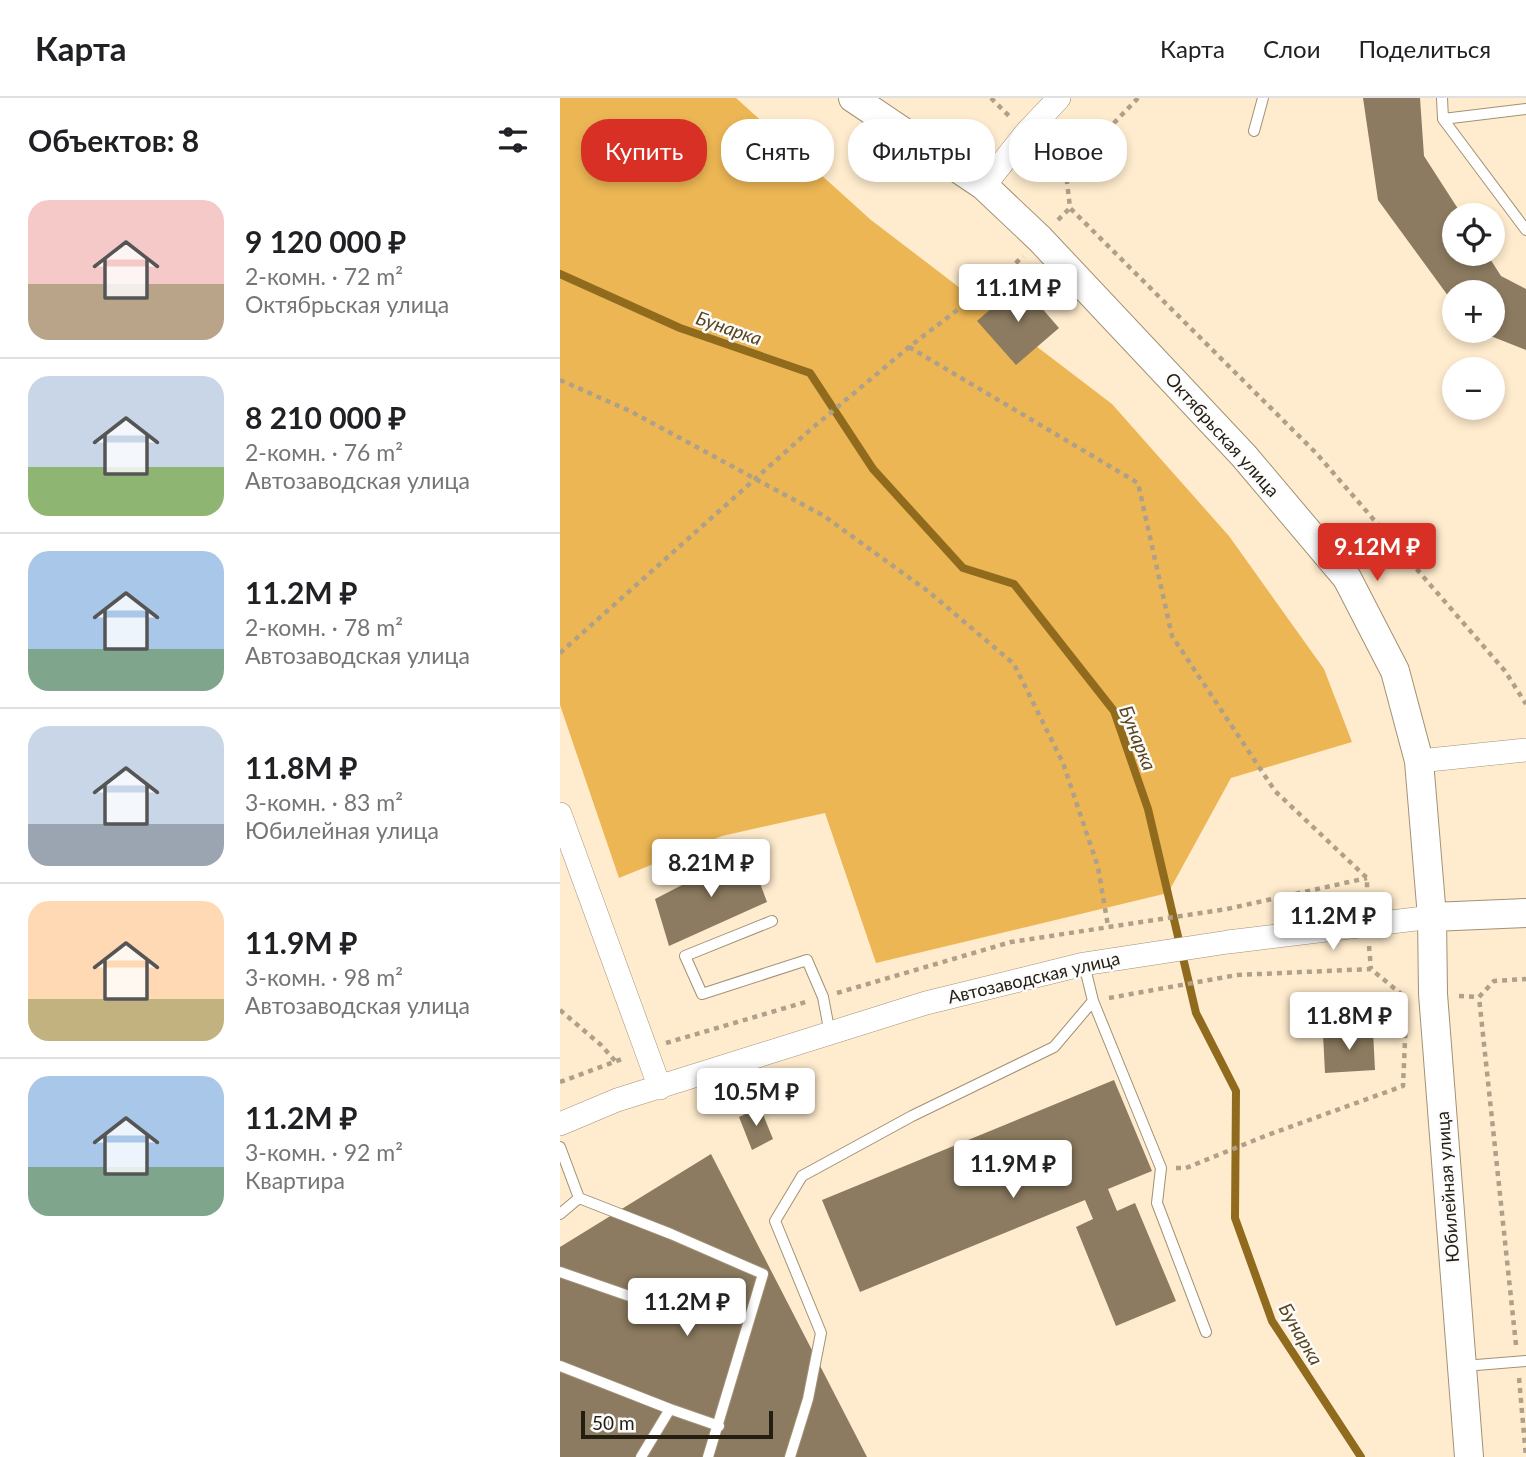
<!DOCTYPE html>
<html lang="ru">
<head>
<meta charset="utf-8">
<style>
  body { margin:0; font-family:Lato,sans-serif; background:#f6f6f6; color:#202124; height:100vh; display:flex; flex-direction:column; font-size:26px; white-space:nowrap }
  * { box-sizing:border-box; margin:0 }
  p { font-size:23px; color:#757577 }
  .icon { flex:none; width:38px; height:38px; fill:none; stroke:currentColor; stroke-width:2; stroke-linecap:round; stroke-linejoin:round }
  .map { position:relative; flex:1; overflow:hidden }
  .drawer { display:flex; flex-direction:column; background:#fff; width:560px }
  .drawer>* { flex:none }
  .hud { position:absolute; left:21px; top:21px; width:665px; height:63px; display:flex; gap:14px }
  .buttons { position:absolute; left:882px; top:105px; display:grid; gap:14px }
  .buttons a { display:grid; place-items:center; width:63px; height:63px; border-radius:50%; background:#fff; box-shadow:0 4px 10px #0003; font-size:35px }
  .scale { position:absolute; left:21px; bottom:18px; width:192px; box-sizing:border-box; padding-left:7px; border:4px solid #231d12; border-top:0; font-size:19px; line-height:24px; white-space:nowrap; color:#231d12; -webkit-text-stroke:5px #fcfcfc; paint-order:stroke }
  .price { position:absolute; translate:-50% -60px; padding:0 16px; border-radius:7px; background:#fff; color:#222; font-size:23px; line-height:46px; filter:drop-shadow(0 2px 4px #0008) }
  .price::after { content:''; position:absolute; left:50%; top:42px; width:21px; height:16px; margin-left:-10px; background:inherit; clip-path:polygon(0 0,100% 0,50% 100%) }
  .price.selected { background:#d93025; color:#fff }
  ul { padding:0; list-style:none }
  li { display:flex; align-items:center; gap:21px; height:175px; padding:0 28px }
  li+li { border-top:2px solid #e0e0e0 }
  li span { display:grid; place-items:center; flex:none; width:196px; height:140px; border-radius:21px; color:#555 }
  li>.icon { margin-inline-start:auto }
  span .icon { width:84px; height:84px; fill:#fffc; stroke-width:1 }
  li b { font-size:30px }
  h2 { display:flex; justify-content:space-between; align-items:center; height:84px; padding:0 28px; font-size:30px }
  .tag { padding:0 24px; border-radius:28px; background:#fff; box-shadow:0 4px 10px #0003; font-size:24px; line-height:63px }
  .tag.selected { background:#d93025; color:#fff }
  header { display:flex; align-items:center; gap:42px; box-sizing:border-box; height:98px; padding:0 35px; background:#fff; border-bottom:2px solid #e0e0e0 }
  header strong { font-size:33px }
  nav { display:flex; gap:38px; margin-inline-start:auto; font-size:24px }
  main { display:flex; flex:1; min-height:0 }
  .map>svg:first-child { display:block }
  .forest { fill:#ecb654 }
  .lines { fill:none; stroke-linecap:round; stroke-linejoin:round }
  .stream { stroke:#916b1d; stroke-width:8 }
  .building { fill:#8c7b60 }
  .service-casing { stroke:#a29175; stroke-width:12 }
  .minor-casing { stroke:#a29175; stroke-width:24 }
  .tertiary-casing { stroke:#a29175; stroke-width:30 }
  .path { stroke:#aea089; stroke-width:4.5; stroke-dasharray:5 5; stroke-linecap:butt }
  .service { stroke:#fff; stroke-width:10 }
  .minor { stroke:#fff; stroke-width:23 }
  .tertiary { stroke:#fff; stroke-width:28 }
  .labels { text-anchor:middle; stroke-width:5; stroke-linejoin:round; paint-order:stroke }
  .street-label { font-size:18px; fill:#231d12; stroke:#fcfcfc }
  .water-label { font-size:19px; font-style:italic; fill:#5b451d; stroke:#fcfcfc }
</style>
</head>
<body>
<header>
<strong>Карта</strong>
<nav><a>Карта</a><a>Слои</a><a>Поделиться</a></nav>
</header>
<main>
<section class="drawer">
<h2>Объектов: 8<svg class="icon" aria-label="filters" viewBox="0 0 24 24"><path d="M4 7h16M4 17h16"/><circle cx="9" cy="7" r="2"/><circle cx="15" cy="17" r="2"/></svg></h2>
<ul>
<li><span style="background:linear-gradient(#f6c9c9 60%,#b9a48a 0)"><svg class="icon" aria-label="home" viewBox="0 0 24 24"><path d="M3 11l9-7 9 7M6 9v11h12V9"/></svg></span><div><b>9 120 000 ₽</b><p>2-комн. · 72 m²</p><p>Октябрьская улица</p></div></li>
<li><span style="background:linear-gradient(#c9d6e8 65%,#8fb573 0)"><svg class="icon" aria-label="home" viewBox="0 0 24 24"><path d="M3 11l9-7 9 7M6 9v11h12V9"/></svg></span><div><b>8 210 000 ₽</b><p>2-комн. · 76 m²</p><p>Автозаводская улица</p></div></li>
<li><span style="background:linear-gradient(#a9c7e8 70%,#7fa58c 0)"><svg class="icon" aria-label="home" viewBox="0 0 24 24"><path d="M3 11l9-7 9 7M6 9v11h12V9"/></svg></span><div><b>11.2M ₽</b><p>2-комн. · 78 m²</p><p>Автозаводская улица</p></div></li>
<li><span style="background:linear-gradient(#c9d6e8 70%,#9aa5b1 0)"><svg class="icon" aria-label="home" viewBox="0 0 24 24"><path d="M3 11l9-7 9 7M6 9v11h12V9"/></svg></span><div><b>11.8M ₽</b><p>3-комн. · 83 m²</p><p>Юбилейная улица</p></div></li>
<li><span style="background:linear-gradient(#ffd9b3 70%,#c2b280 0)"><svg class="icon" aria-label="home" viewBox="0 0 24 24"><path d="M3 11l9-7 9 7M6 9v11h12V9"/></svg></span><div><b>11.9M ₽</b><p>3-комн. · 98 m²</p><p>Автозаводская улица</p></div></li>
<li><span style="background:linear-gradient(#a9c7e8 65%,#7fa58c 0)"><svg class="icon" aria-label="home" viewBox="0 0 24 24"><path d="M3 11l9-7 9 7M6 9v11h12V9"/></svg></span><div><b>11.2M ₽</b><p>3-комн. · 92 m²</p><p>Квартира</p></div></li>
</ul>
</section>
<div class="map">
<svg width="966" height="1359" viewBox="0 0 966 1359">
  <rect width="100%" height="100%" fill="#ffecce"/>
  <!-- forest -->
  <path class="forest" d="M0 0H176L311 122 552 306 669 438 764 571 792 644 671 680 608 795 316 865 265 715 162 738 59 780 0 607Z"/>
  <g class="lines">
    <!-- stream -->
    <path class="stream" d="M0 176 120 230 250 275 313 371 403 470 454 486 554 613 588 711 636 915 676 993 675 1120 712 1223 801 1359"/>
  </g>
  <!-- building -->
  <path class="building" d="M803 0H860L864 58 902 117H894V156H927L941 178 966 191V252L918 233H933V194H894V206L818 102Z
    M460 185 499 230 456 267 417 223Z
    M188 753 207 804 109 848 95 801Z
    M813 933 815 972 765 975 763 936Z
    M554 982 592 1073 548 1091 557 1113 575 1105 616 1203 556 1228 516 1129 533 1121 525 1102 300 1194 262 1102Z
    M200 1009 213 1041 192 1052 179 1019Z
    M151 1056 307 1359H0V1149Z"/>
  <g class="lines">
    <!-- service casing -->
    <g class="service-casing">
      <path id="service" d="M882 0 883 21 966 132
        M883 21 966 11
        M694 33 703 0
        M212 823 125 858 142 896 247 862 263 899 270 936
        M524 866 533 903 601 1070 597 1105 646 1234
        M0 1049 19 1100 111 1136 203 1176 148 1359
        M0 1116 19 1100
        M0 1174 124 1217
        M0 1268 110 1311 159 1328
        M904 1268 966 1263
        M81 1359 110 1311
        M230 1359 248 1301 261 1235 215 1123 242 1078 352 1018 494 949 533 903"/>
    </g>
    <!-- minor casing -->
    <g class="minor-casing">
      <path id="minor" d="M424 88 466 35 499 0
        M859 663 966 652
        M0 716 100 990
        M0 1026 57 1002 366 905 524 866 668 844 872 819"/>
    </g>
    <!-- tertiary casing -->
    <g class="tertiary-casing">
      <path id="tertiary" d="M293 0 424 88 480 141 684 358 787 480 835 573 859 663 872 819 873 896 909 1359
        M872 819 966 815"/>
    </g>
    <!-- path -->
    <path class="path" d="M431 0 450 19
      M578 0 506 75 510 110 756 355 945 573 966 606
      M481 50 506 75
      M498 122 510 110
      M349 249 578 385 612 538 715 693 807 780V804
      M0 282 70 313 264 418 369 494 454 566 503 665 538 769 548 828
      M0 555 250 332 349 249 447 174 463 158
      M809 848 811 871
      M277 895 451 844 667 811 807 780
      M899 898 919 899
      M549 900 677 877 811 871 846 900
      M0 912 41 947 56 964
      M106 945 249 903
      M0 984 65 960
      M616 1070H626L705 1038 843 988 846 920
      M956 1247 919 899 934 883 966 881
      M959 1280 966 1359"/>
    <!-- service -->
    <use href="#service" class="service"/>
    <!-- minor -->
    <use href="#minor" class="minor"/>
    <!-- tertiary -->
    <use href="#tertiary" class="tertiary"/>
  </g>
  <g class="labels">
    <!-- street labels -->
    <g class="street-label">
      <text transform="translate(662 337) rotate(48)" y="6">Октябрьская улица</text>
      <text transform="translate(474 880) rotate(-13)" y="6">Автозаводская улица</text>
      <text transform="translate(888 1089) rotate(-94)" y="6">Юбилейная улица</text>
    </g>
    <!-- water labels -->
    <g class="water-label">
      <text transform="translate(169 230) rotate(19)" y="7">Бунарка</text>
      <text transform="translate(578 640) rotate(68)" y="7">Бунарка</text>
      <text transform="translate(741 1236) rotate(60)" y="7">Бунарка</text>
    </g>
  </g>
</svg>
<div class="buttons">
<a><svg class="icon" aria-label="locate" viewBox="0 0 24 24"><circle cx="12" cy="12" r="6"/><path d="M12 2v4M12 18v4M2 12h4M18 12h4"/></svg></a>
<a>+</a>
<a>−</a>
</div>
<div class="scale">50 m</div>
<b class="price" style="left:458px;top:226px">11.1M ₽</b>
<b class="price selected" style="left:817px;top:485px">9.12M ₽</b>
<b class="price" style="left:151px;top:801px">8.21M ₽</b>
<b class="price" style="left:773px;top:854px">11.2M ₽</b>
<b class="price" style="left:789px;top:954px">11.8M ₽</b>
<b class="price" style="left:196px;top:1030px">10.5M ₽</b>
<b class="price" style="left:453px;top:1102px">11.9M ₽</b>
<b class="price" style="left:127px;top:1240px">11.2M ₽</b>
<div class="hud">
<a class="tag selected">Купить</a>
<a class="tag">Снять</a>
<a class="tag">Фильтры</a>
<a class="tag">Новое</a>
</div>
</div>
</main>
</body>
</html>
